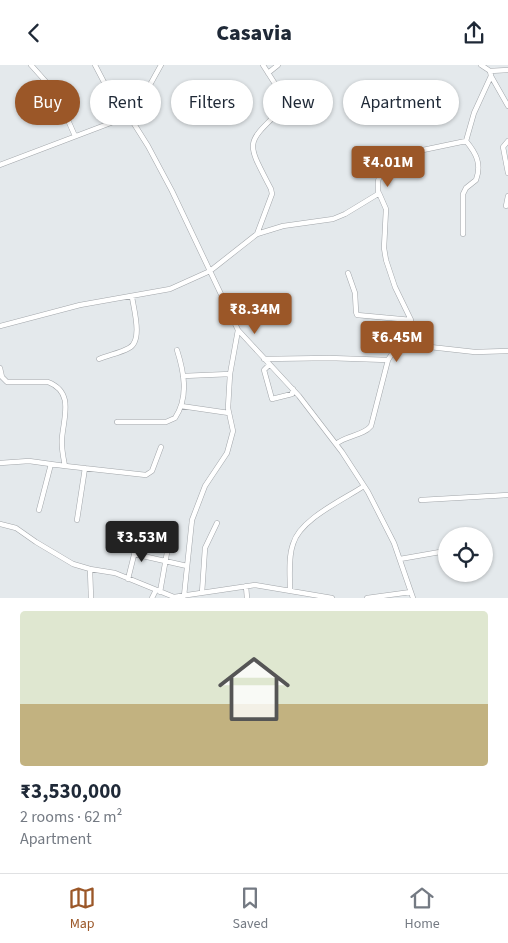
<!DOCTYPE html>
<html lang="en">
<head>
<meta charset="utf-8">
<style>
  body { margin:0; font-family:"Source Sans 3",sans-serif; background:#f2f2f3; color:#1f2937; height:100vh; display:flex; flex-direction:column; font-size:19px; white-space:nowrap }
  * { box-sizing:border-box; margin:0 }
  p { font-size:16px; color:#747a83 }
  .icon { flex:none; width:28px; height:28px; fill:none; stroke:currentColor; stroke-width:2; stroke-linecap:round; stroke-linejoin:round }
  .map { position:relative; height:533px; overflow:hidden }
  .sheet { display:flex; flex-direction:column; background:#fff; flex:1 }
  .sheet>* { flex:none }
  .hud { position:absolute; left:15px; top:15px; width:479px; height:45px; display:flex; gap:10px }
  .tools { position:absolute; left:438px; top:462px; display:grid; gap:10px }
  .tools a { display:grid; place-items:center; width:55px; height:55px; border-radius:50%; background:#fff; box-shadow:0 1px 4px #0004; font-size:25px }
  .price { position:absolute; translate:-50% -42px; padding:0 11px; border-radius:5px; background:#9b5728; color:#fff; font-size:16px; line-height:32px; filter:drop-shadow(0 1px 2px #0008) }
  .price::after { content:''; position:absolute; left:50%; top:30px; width:15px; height:11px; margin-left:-8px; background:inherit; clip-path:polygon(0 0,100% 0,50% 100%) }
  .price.active { background:#222; color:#fff }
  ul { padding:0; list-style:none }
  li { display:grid; align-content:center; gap:10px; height:265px; padding:0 20px }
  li+li { border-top:1px solid #e0e1e3 }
  li span { display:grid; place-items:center; height:155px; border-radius:5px; color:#555 }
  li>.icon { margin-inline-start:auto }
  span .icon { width:90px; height:90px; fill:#fffc; stroke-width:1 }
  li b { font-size:21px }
  .pill { padding:0 18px; border-radius:22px; background:#fff; box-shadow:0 1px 4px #0004; font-size:18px; line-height:45px }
  .pill.active { background:#9b5728; color:#fff }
  header { display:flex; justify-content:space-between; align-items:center; height:65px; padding:0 20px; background:#fff; font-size:22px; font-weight:800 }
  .tab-bar { display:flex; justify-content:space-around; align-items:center; height:70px; border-top:1px solid #e0e1e3; background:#fff; font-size:14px; color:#747a83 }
  .tab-bar a { display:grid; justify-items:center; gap:2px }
  .tab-bar .active { color:#9b5728 }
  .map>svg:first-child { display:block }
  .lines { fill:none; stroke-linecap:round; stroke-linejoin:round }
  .minor-casing { stroke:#a2a6aa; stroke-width:5.5 }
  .minor { stroke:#fff; stroke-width:4.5 }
</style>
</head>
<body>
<header><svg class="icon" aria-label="back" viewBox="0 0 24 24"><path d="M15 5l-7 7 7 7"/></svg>Casavia<svg class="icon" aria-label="share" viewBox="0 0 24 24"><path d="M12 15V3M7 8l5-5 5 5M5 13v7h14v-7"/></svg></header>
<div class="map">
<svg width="508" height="533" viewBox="0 0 508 533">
  <rect width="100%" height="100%" fill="#e4e9ec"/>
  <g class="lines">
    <!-- minor casing -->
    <g class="minor-casing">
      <path id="minor" d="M31 0 56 28 75 71
        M95 0 105 19 131 54 148 81 172 126 238 265 299 331 342 387 368 427 394 478 413 533
        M490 6 508 5
        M268 8 278 0
        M491 11 508 41
        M131 54 161 0
        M508 76 503 82 508 108
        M0 100 129 51
        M379 128 386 144 384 183 386 195 395 222 411 255 407 282
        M506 141 508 131
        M257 169 272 129 271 124C245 74 245 80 285 41L286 36 263 0
        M463 169V129L466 123 476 115C482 99 476 88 466 76
        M348 208 355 228 356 247 357 250 411 255
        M0 261 80 240 170 224 210 206 257 169 283 161 333 154 345 149 378 129V116L380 110 400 92 423 85 466 76 474 48 491 11 490 6 481 0
        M99 294C109 290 120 288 129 283 143 276 134 245 132 232
        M264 294 329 293 388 295
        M269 300 264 305 272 334 292 329 293 324
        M0 303 2 312 7 317H48C74 327 64 351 62 373 61 382 63 391 65 401L146 410 152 406 161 382
        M183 311 230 309
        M181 341 229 348
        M117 357H166L175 353C189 332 184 307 177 285
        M336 379C347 370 363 371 371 361L388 295 395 284 430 282 475 287 508 286
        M0 398 29 396 65 401
        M421 435 508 430
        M39 445 51 399
        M77 455 85 403
        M0 459 16 463 36 477 73 499 90 504 115 508 174 532 255 520 332 533
        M134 489 187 501
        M400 494 440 487 446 489
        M90 504 91 533
        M128 514 137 478
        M246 521 247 533
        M290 526C290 511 288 493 293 479 300 454 343 435 364 421
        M160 527 171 465
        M202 528 205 483 217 458
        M184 531 192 455 205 421 227 388 233 366 228 343 230 309 238 265
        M152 533 156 525
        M367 533 411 527"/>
    </g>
    <!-- minor -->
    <use href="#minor" class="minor"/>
  </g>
</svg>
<div class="tools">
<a><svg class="icon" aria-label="locate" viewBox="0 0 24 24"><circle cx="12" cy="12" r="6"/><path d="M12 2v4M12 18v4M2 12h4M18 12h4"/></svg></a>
</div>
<b class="price" style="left:388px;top:123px">₹4.01M</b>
<b class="price" style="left:255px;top:270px">₹8.34M</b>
<b class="price" style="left:397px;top:298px">₹6.45M</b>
<b class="price active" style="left:142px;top:498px">₹3.53M</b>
<div class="hud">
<a class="pill active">Buy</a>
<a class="pill">Rent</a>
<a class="pill">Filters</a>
<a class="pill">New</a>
<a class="pill">Apartment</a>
</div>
</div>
<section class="sheet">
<ul>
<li><span style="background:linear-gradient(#dfe7d0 60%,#c2b280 0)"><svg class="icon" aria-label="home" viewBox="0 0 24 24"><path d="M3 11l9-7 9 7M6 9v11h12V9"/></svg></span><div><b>₹3,530,000</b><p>2 rooms · 62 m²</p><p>Apartment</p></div></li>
</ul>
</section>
<nav class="tab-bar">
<a class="active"><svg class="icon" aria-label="map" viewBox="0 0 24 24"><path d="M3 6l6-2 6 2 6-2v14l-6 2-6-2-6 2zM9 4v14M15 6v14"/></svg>Map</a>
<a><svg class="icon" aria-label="saved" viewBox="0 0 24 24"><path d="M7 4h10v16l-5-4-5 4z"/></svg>Saved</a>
<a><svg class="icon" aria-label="home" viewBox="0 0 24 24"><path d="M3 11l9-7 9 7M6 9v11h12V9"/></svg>Home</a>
</nav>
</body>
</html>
